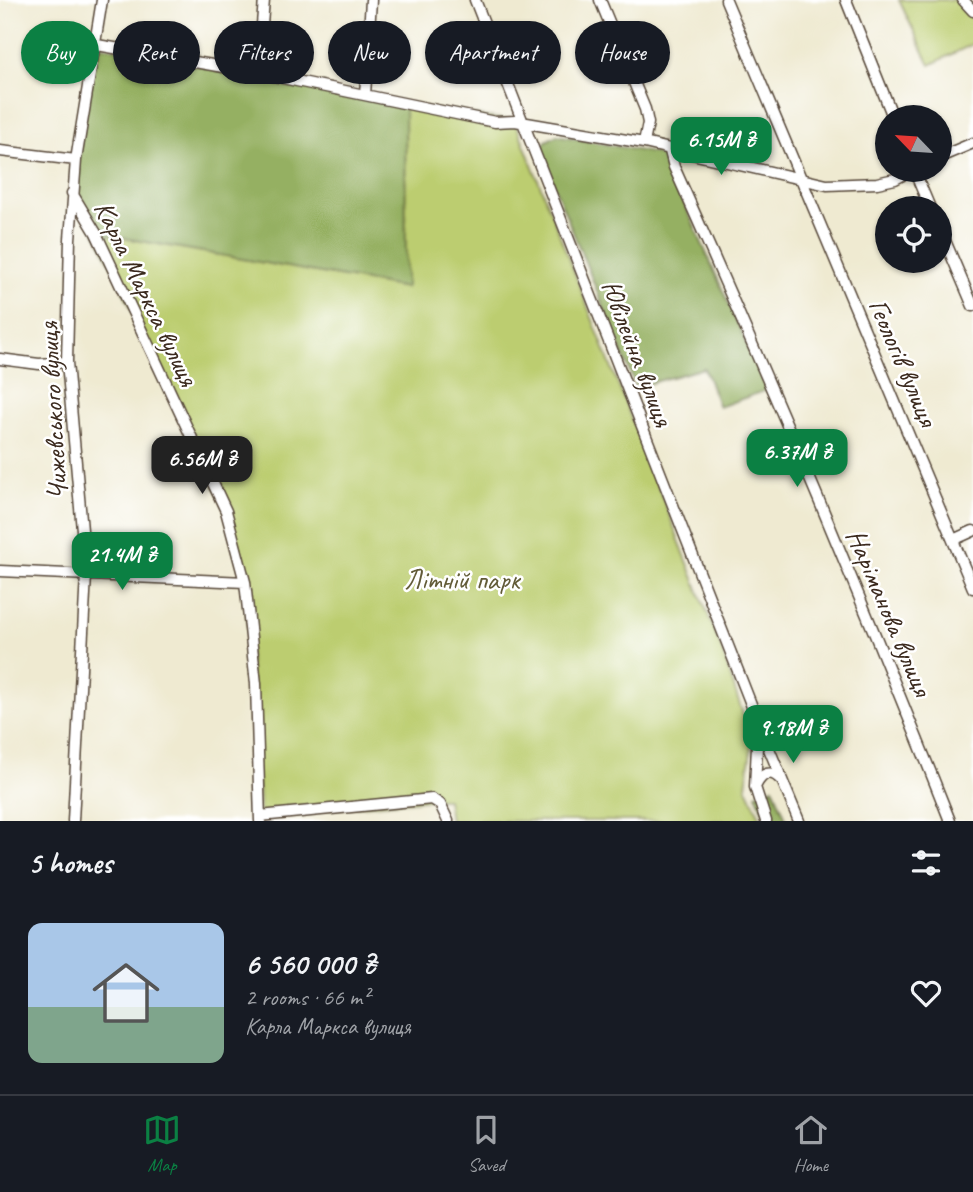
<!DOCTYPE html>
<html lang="en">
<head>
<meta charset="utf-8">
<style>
  body { margin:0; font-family:Caveat,sans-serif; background:#20242c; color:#f1f3f6; height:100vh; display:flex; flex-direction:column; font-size:26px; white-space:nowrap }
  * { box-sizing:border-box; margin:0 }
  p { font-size:23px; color:#9ea1a6 }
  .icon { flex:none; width:38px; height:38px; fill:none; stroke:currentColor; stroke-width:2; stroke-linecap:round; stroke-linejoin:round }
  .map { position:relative; height:821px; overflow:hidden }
  .details { display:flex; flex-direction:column; background:#171b24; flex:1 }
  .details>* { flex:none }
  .banner { position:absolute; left:21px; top:21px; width:931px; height:63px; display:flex; gap:14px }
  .needle { width:46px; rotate:295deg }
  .fabs { position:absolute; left:875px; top:105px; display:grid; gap:14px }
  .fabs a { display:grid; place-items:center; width:77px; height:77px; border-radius:50%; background:#171b24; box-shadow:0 2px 5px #0004; font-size:35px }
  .price { position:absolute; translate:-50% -60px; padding:0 16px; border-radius:14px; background:#0b8043; color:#fff; font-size:23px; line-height:46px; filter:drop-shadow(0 2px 4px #0008) }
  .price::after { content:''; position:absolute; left:50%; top:42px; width:21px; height:16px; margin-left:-10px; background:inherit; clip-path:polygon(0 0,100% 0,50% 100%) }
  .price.current { background:#222; color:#fff }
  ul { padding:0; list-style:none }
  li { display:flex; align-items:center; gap:21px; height:175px; padding:0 28px }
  li span { display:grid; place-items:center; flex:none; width:196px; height:140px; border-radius:14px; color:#555 }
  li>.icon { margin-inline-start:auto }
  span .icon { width:84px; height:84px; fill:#fffc; stroke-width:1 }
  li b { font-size:30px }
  h2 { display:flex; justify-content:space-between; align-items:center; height:84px; padding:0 28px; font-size:30px }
  .chip { padding:0 24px; border-radius:32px; background:#171b24; box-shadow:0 2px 5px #0004; font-size:24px; line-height:63px }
  .chip.current { background:#0b8043; color:#fff }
  .tabs { display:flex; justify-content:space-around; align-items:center; height:98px; border-top:2px solid #363941; background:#171b24; font-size:19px; color:#9ea1a6 }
  .tabs a { display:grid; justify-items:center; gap:4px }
  .tabs .current { color:#0b8043 }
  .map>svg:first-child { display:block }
  .green { fill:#bccd70; stroke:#7c7c47; stroke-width:2 }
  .forest { fill:#95b062; stroke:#686d40; stroke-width:2 }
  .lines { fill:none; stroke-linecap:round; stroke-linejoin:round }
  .minor-casing { stroke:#564739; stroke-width:13 }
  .minor { stroke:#fff; stroke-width:10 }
  .labels { text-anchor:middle; stroke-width:5; stroke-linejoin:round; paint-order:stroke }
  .street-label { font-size:28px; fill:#3b2a1e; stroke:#fff }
  .park-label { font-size:28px; fill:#625b37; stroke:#fff }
</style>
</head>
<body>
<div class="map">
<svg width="973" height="821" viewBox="0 0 973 821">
  <rect width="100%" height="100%" fill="#fff"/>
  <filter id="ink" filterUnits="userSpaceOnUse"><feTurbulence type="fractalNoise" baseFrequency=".0143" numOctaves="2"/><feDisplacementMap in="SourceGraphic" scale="14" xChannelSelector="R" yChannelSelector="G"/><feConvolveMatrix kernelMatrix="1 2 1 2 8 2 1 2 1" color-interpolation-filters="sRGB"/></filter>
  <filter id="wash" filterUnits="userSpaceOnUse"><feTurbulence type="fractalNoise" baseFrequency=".00686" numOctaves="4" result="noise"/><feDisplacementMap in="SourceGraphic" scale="28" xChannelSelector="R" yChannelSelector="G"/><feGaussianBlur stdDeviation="1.57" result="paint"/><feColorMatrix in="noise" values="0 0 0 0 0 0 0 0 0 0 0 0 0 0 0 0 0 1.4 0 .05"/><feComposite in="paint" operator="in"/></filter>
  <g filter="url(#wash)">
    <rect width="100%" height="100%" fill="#efead1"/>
    <!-- green -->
    <path class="green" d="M899 0H963L973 11V44L930 65Z
      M405 105 515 121 721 648 752 742 746 786 762 821H450L447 799H432L260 816 245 582 226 511 96 233 406 288Z"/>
    <!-- forest -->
    <path class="forest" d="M97 45 405 105 406 288 96 233 72 193Z
      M557 135 668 156V167L767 390 719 407 704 368 636 387 540 151 546 141Z
      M773 787 787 821H767L756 794Z"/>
  </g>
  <g filter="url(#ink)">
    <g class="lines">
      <!-- minor casing -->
      <g class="minor-casing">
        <path id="minor" d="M475 0 758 722 799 821
          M600 0 645 109 648 123 644 143
          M726 0 973 588
          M846 0 893 117
          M963 0 973 11
          M97 45 258 73 495 122 515 121 644 143 827 185 877 183 895 179 912 170
          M258 73 264 0
          M365 95 371 0
          M0 151 76 160
          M670 151 674 167C771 383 863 601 950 821
          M940 157 973 143
          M914 170 930 208
          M72 193 96 233 226 511 245 582 256 684 260 821
          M940 229 973 306
          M0 359 39 364 67 362
          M953 540 973 531
          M0 571 245 582
          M758 726 755 787 766 821
          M756 785C762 773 771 769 781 780
          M260 816 432 799 440 804 448 821
          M73 821 86 575 67 362 70 239 76 160 102 0"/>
      </g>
      <!-- minor -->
      <use href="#minor" class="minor"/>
    </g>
  </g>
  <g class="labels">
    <!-- street labels -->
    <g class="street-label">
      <text transform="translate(147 293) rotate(64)" y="10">Карла Маркса вулиця</text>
      <text transform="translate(638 353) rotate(69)" y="10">Ювілейна вулиця</text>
      <text transform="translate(904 362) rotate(67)" y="10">Геологів вулиця</text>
      <text transform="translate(52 411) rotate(-93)" y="10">Чижевського вулиця</text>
      <text transform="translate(890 612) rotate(67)" y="10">Наріманова вулиця</text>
    </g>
    <!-- park labels -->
    <g class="park-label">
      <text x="462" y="589">Літній парк</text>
    </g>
  </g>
</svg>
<div class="fabs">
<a><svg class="needle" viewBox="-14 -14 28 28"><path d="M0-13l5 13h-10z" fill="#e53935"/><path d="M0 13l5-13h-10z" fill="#9ea1a6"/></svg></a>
<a><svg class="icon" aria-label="locate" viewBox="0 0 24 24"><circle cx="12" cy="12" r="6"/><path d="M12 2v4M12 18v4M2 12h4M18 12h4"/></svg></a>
</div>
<b class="price" style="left:721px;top:177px">6.15M ₴</b>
<b class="price" style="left:797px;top:489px">6.37M ₴</b>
<b class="price current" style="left:202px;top:496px">6.56M ₴</b>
<b class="price" style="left:122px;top:592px">21.4M ₴</b>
<b class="price" style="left:793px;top:765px">9.18M ₴</b>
<div class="banner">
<a class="chip current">Buy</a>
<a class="chip">Rent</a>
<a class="chip">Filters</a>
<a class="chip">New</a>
<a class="chip">Apartment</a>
<a class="chip">House</a>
</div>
</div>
<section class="details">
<h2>5 homes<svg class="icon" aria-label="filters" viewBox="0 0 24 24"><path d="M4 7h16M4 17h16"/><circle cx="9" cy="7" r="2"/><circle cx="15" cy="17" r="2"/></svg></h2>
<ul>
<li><span style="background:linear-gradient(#a9c7e8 60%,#7fa58c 0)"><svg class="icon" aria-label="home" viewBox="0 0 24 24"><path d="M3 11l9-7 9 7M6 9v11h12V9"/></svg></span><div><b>6 560 000 ₴</b><p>2 rooms · 66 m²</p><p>Карла Маркса вулиця</p></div><svg class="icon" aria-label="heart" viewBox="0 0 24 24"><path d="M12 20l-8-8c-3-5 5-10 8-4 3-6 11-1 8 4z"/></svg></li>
</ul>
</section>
<nav class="tabs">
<a class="current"><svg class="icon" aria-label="map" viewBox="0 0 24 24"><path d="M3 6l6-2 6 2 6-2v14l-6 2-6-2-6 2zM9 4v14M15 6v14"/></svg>Map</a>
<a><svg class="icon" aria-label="saved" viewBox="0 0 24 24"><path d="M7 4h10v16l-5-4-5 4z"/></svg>Saved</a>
<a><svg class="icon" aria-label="home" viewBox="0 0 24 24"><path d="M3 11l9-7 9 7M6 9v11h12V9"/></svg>Home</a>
</nav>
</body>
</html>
